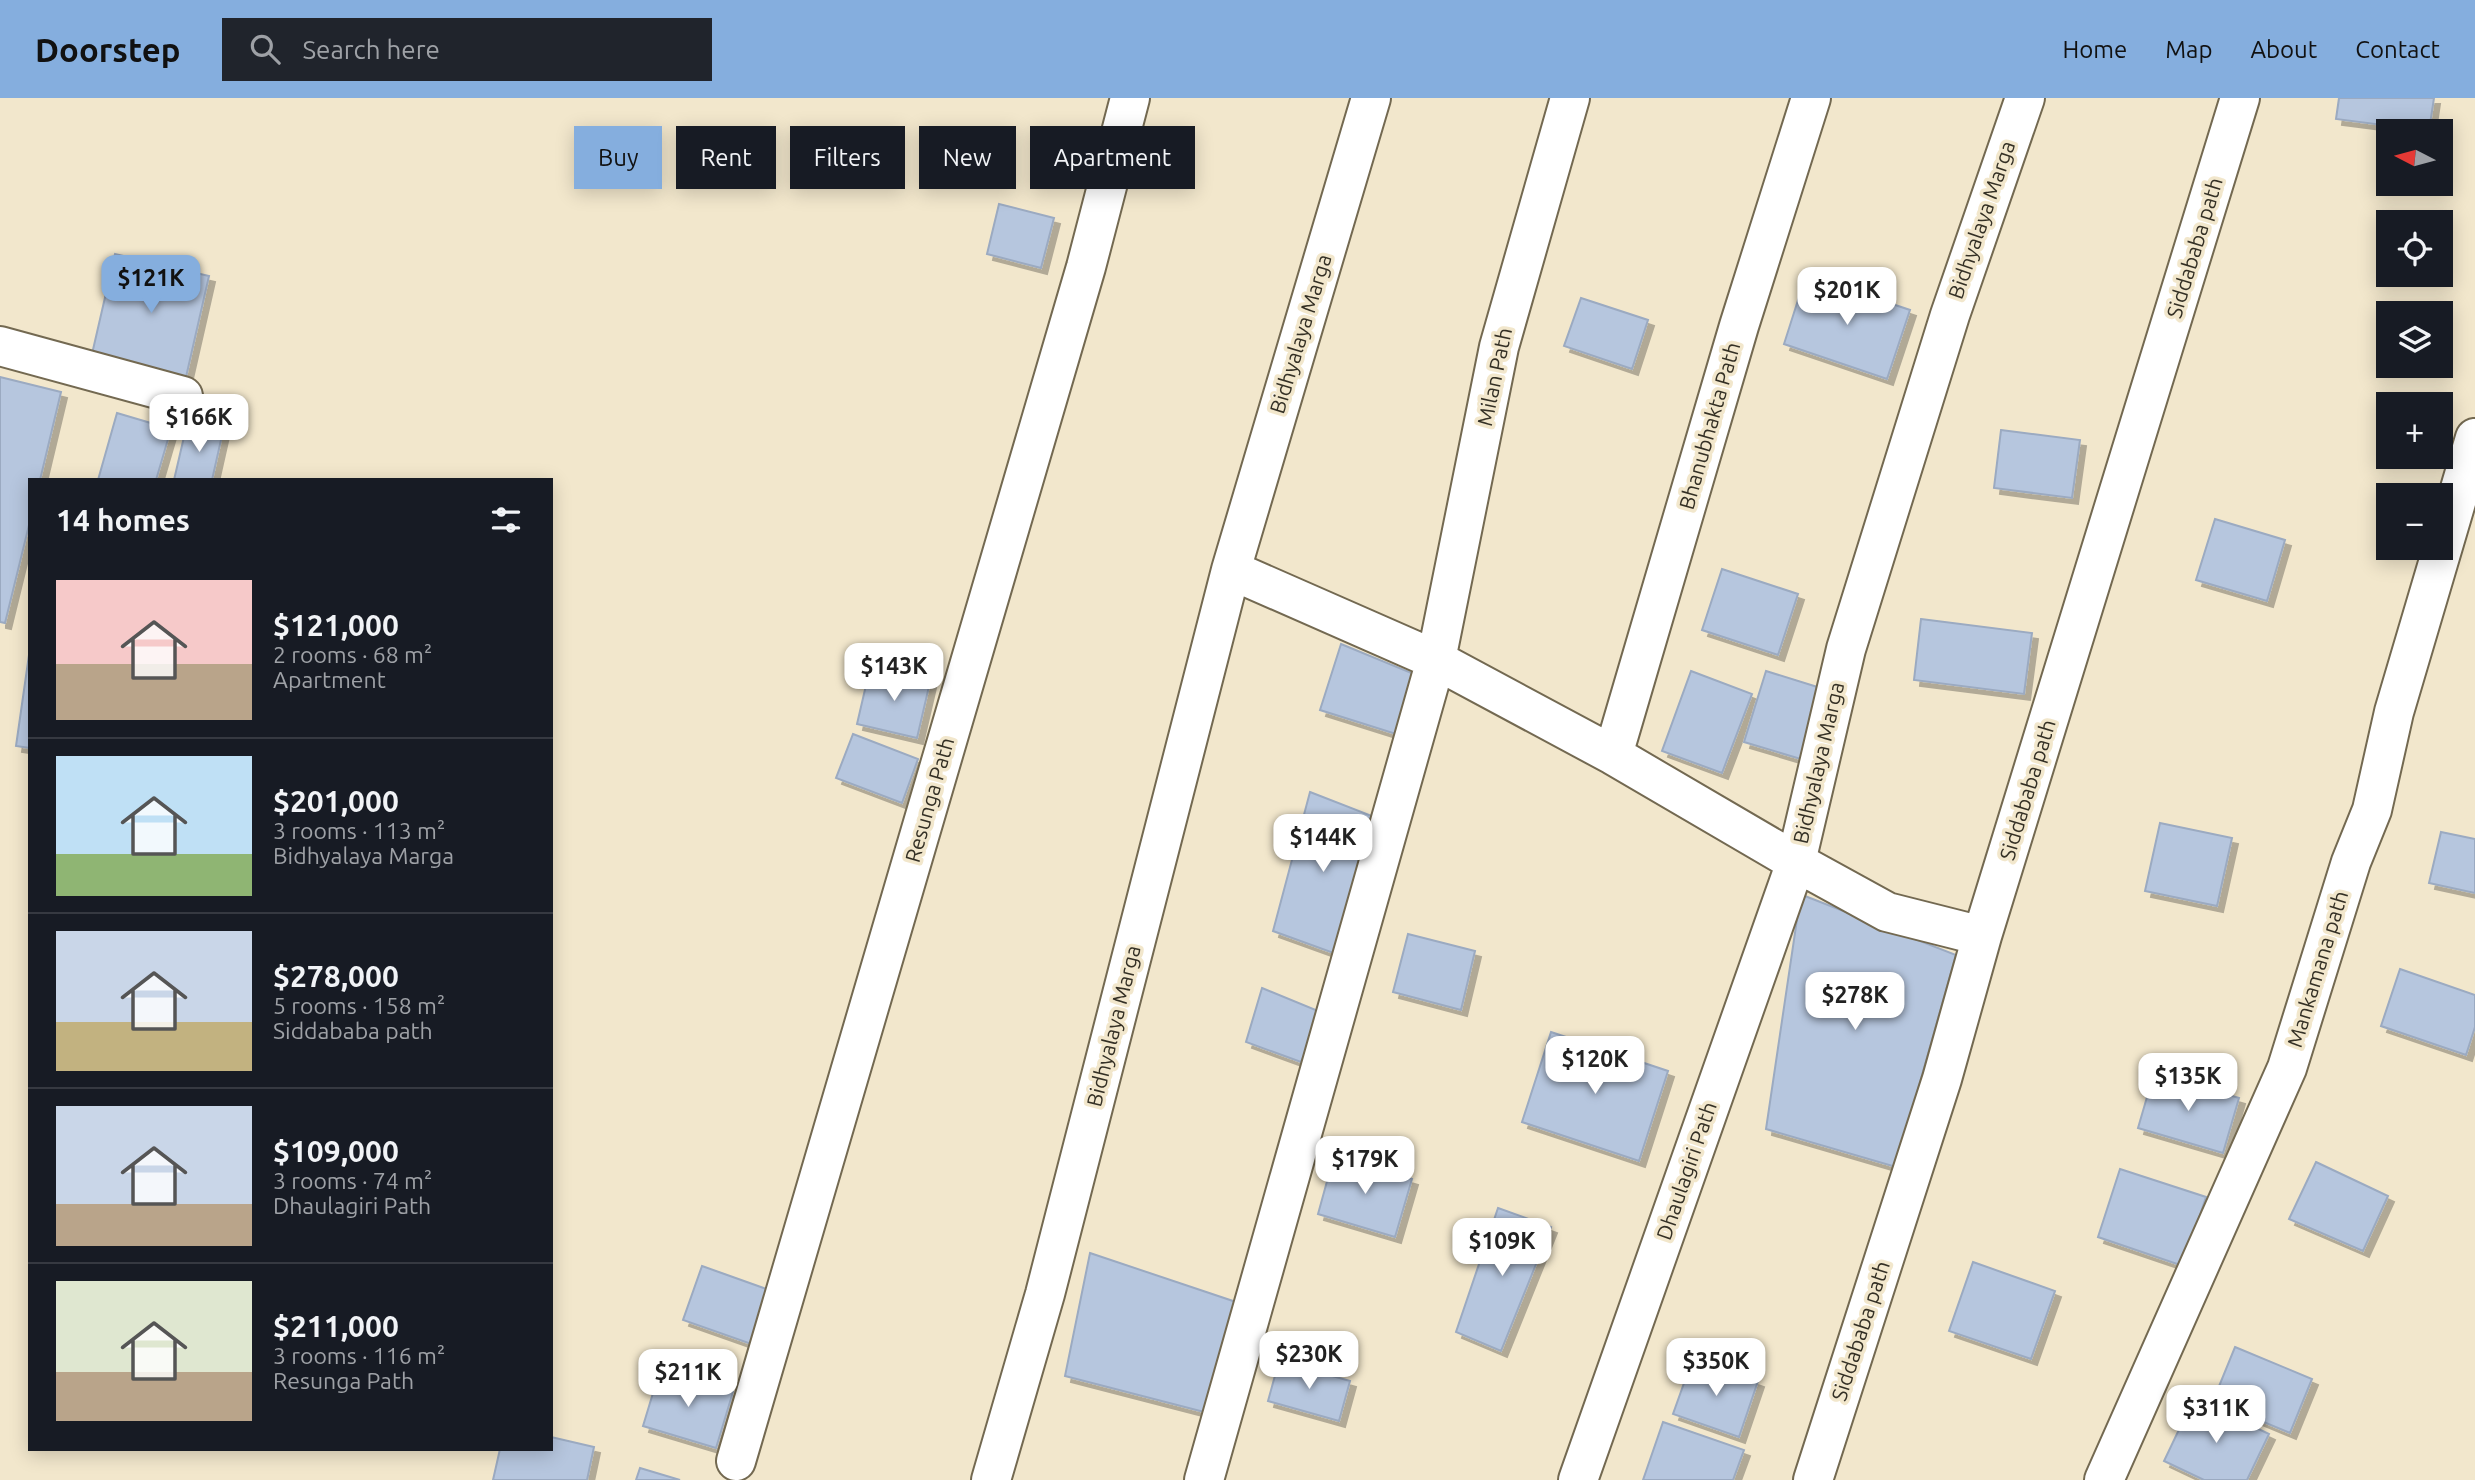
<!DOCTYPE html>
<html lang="en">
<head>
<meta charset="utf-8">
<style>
  body { margin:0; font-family:Ubuntu,sans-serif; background:#20242c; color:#f1f3f6; height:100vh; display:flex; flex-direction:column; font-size:26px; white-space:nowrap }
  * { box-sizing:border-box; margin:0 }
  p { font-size:23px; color:#9ea1a6 }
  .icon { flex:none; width:38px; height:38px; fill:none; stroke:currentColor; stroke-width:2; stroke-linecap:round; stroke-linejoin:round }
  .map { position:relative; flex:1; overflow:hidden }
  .sheet { position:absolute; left:28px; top:380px; width:525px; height:973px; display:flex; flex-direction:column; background:#171b24; border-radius:0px; box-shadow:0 4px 18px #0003 }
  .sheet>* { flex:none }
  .top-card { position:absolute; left:574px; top:28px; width:665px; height:63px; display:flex; gap:14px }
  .needle { width:46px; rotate:276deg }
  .buttons { position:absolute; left:2376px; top:21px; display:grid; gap:14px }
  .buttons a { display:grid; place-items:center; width:77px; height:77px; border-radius:0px; background:#171b24; box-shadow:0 4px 18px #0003; font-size:35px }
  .price { position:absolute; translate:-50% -60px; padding:0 16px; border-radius:14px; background:#fff; color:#222; font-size:23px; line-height:46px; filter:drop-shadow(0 2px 4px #0008) }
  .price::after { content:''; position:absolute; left:50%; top:42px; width:21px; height:16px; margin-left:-10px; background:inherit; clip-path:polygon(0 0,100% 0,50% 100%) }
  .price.active { background:#85aede; color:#111 }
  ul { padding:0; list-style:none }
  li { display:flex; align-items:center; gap:21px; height:175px; padding:0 28px }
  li+li { border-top:2px solid #363941 }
  li span { display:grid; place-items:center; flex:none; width:196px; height:140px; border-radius:0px; color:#555 }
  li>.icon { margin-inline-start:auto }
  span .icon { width:84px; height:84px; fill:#fffc; stroke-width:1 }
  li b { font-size:30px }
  h2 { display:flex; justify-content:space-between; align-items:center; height:84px; padding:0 28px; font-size:30px }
  .tag { padding:0 24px; border-radius:0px; background:#171b24; box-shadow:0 4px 18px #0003; font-size:24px; line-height:63px }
  .tag.active { background:#85aede; color:#111 }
  header { display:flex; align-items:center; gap:42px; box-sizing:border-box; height:98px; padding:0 35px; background:#85aede; color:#111 }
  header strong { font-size:33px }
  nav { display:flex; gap:38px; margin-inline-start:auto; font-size:24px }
  .search { width:490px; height:63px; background:#20242c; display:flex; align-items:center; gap:18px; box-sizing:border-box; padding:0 24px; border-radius:0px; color:#9ea1a6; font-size:26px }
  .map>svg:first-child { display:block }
  .building { fill:#b6c6de; stroke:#9baac1; stroke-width:2; filter:url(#shadow) }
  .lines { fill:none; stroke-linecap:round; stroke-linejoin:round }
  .minor-casing { stroke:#736951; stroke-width:42 }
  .minor { stroke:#fff; stroke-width:38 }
  .labels { text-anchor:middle; stroke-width:7; stroke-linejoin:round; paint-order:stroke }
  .street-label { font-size:21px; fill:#343025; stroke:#f2e7cc }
</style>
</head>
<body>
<header>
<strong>Doorstep</strong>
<div class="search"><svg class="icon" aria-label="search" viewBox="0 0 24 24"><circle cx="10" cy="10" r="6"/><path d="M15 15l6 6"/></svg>Search here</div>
<nav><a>Home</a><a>Map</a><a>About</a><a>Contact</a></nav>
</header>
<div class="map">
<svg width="2475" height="1382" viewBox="0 0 2475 1382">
  <defs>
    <filter id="shadow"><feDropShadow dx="6" dy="6" stdDeviation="0" flood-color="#0004"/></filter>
  </defs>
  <rect width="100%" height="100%" fill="#f2e7cc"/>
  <!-- building -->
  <path class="building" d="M2339 0H2434L2429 33 2336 21Z
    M999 106 1054 120 1041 170 987 156Z
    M115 156 209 178 186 279 92 256Z
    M1806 177 1910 212 1887 281 1784 246Z
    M1581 200 1648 222 1632 271 1564 248Z
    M0 279 61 294 40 382H30V423L5 525 0 524Z
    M117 315 171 331 156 382H98Z
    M187 326 223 333 212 382H174Z
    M2001 332 2080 342 2072 400 1994 390Z
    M2215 421 2285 442 2267 503 2196 482Z
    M1722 471 1798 496 1778 557 1702 532Z
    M1921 521 2032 535 2024 596 1914 582Z
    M1341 546 1414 576 1396 636 1320 612Z
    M30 550V650L16 648Z
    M870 570 930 584 917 640 857 626Z
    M1691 573 1752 596 1722 675 1662 653Z
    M1766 573 1827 592 1804 662 1744 644Z
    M853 636 918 661 902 705 836 680Z
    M1310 694 1372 718 1339 857 1273 833Z
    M2160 725 2232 740 2217 808 2145 793Z
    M2441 734 2475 741V795L2429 785Z
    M1805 798 1956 857 1896 1069 1766 1031 1800 801Z
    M1408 836 1475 853 1461 912 1393 894Z
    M2400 871 2475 897V929L2466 957 2381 928Z
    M1262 890 1323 915 1301 964 1246 944Z
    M1551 934 1668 973 1639 1063 1522 1024Z
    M2154 975 2239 1000 2223 1055 2138 1030Z
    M1334 1058 1412 1081 1395 1139 1318 1116Z
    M2316 1064 2388 1098 2363 1153 2289 1121Z
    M2120 1071 2206 1099 2183 1168 2098 1139Z
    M1498 1110 1551 1129 1501 1253 1456 1234Z
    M1090 1155 1236 1204 1208 1315 1065 1278Z
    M1973 1164 2055 1193 2031 1261 1949 1233Z
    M702 1168 775 1194 757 1248 683 1222Z
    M2235 1249 2312 1281 2290 1335 2213 1303Z
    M1693 1260 1758 1283 1739 1339 1673 1316Z
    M1279 1263 1350 1283 1339 1323 1268 1303Z
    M660 1272 733 1294 716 1350 643 1328Z
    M2194 1300 2269 1336 2247 1382H2204L2164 1363Z
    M1663 1324 1744 1352 1733 1382H1643Z
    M551 1339 594 1349 587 1382H493L500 1351H551Z
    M640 1370 680 1382H636Z"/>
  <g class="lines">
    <!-- minor casing -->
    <g class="minor-casing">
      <path id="minor" d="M0 248 183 298
        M1231 472 1371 0
        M1613 657 1739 228 1811 0
        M736 1363 1086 169 1130 0
        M991 1382 1045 1196 1231 472 1436 562 1613 657 1796 764 1846 551 1950 217 2025 0
        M1204 1382 1436 562 1499 249 1570 0
        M1578 1382 1796 764 1887 814 1982 838
        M1813 1382 1942 981 1982 838 2240 0
        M2104 1382 2287 970 2351 764 2372 712 2394 614 2475 340"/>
    </g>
    <!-- minor -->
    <use href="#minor" class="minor"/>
  </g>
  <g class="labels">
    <!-- street labels -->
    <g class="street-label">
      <text transform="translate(1982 122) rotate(-71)" y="7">Bidhyalaya Marga</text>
      <text transform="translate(2195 150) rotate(-73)" y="7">Siddababa path</text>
      <text transform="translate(1301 236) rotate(-73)" y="7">Bidhyalaya Marga</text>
      <text transform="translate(1495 279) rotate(-78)" y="7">Milan Path</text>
      <text transform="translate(1710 328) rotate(-74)" y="7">Bhanubhakta Path</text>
      <text transform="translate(1819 665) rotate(-77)" y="7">Bidhyalaya Marga</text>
      <text transform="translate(2028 692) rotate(-73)" y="7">Siddababa path</text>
      <text transform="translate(930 702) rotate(-74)" y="7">Resunga Path</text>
      <text transform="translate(2318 871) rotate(-73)" y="7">Mankamana path</text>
      <text transform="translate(1114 928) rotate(-76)" y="7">Bidhyalaya Marga</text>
      <text transform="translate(1687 1073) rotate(-71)" y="7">Dhaulagiri Path</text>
      <text transform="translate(1861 1233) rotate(-72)" y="7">Siddababa path</text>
    </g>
  </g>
</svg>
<div class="buttons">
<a><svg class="needle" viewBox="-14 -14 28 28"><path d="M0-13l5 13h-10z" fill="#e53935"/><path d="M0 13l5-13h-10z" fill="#9ea1a6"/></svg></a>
<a><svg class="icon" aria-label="locate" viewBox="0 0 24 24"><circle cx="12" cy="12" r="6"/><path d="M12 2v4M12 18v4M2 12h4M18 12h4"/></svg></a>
<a><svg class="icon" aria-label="layers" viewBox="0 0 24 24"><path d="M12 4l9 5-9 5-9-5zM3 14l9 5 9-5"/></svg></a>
<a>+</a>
<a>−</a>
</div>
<b class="price active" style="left:151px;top:217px">$121K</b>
<b class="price" style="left:1847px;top:229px">$201K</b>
<b class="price" style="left:199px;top:356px">$166K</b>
<b class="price" style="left:894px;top:605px">$143K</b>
<b class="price" style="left:1323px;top:776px">$144K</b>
<b class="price" style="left:1855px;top:934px">$278K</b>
<b class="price" style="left:1595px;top:998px">$120K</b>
<b class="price" style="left:2188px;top:1015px">$135K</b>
<b class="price" style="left:1365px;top:1098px">$179K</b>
<b class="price" style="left:1502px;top:1180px">$109K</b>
<b class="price" style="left:1309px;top:1293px">$230K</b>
<b class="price" style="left:1716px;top:1300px">$350K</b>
<b class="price" style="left:688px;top:1311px">$211K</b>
<b class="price" style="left:2216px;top:1347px">$311K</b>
<div class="top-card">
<a class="tag active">Buy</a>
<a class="tag">Rent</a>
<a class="tag">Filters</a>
<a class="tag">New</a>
<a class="tag">Apartment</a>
</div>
<section class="sheet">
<h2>14 homes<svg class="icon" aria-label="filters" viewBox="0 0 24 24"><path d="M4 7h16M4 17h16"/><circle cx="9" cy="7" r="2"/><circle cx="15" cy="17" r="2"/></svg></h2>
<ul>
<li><span style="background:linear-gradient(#f6c9c9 60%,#b9a48a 0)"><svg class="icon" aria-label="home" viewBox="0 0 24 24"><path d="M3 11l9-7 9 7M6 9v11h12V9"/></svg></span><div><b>$121,000</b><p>2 rooms · 68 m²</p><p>Apartment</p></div></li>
<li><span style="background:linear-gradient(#bfe0f5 70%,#8fb573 0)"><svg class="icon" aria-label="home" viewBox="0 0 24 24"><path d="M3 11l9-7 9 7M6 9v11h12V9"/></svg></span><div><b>$201,000</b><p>3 rooms · 113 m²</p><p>Bidhyalaya Marga</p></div></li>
<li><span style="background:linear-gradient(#c9d6e8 65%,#c2b280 0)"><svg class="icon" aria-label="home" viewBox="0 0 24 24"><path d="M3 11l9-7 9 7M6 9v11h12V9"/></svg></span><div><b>$278,000</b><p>5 rooms · 158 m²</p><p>Siddababa path</p></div></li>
<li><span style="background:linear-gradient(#c9d6e8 70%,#b9a48a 0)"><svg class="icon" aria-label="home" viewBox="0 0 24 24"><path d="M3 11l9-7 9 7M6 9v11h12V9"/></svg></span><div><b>$109,000</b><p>3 rooms · 74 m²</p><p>Dhaulagiri Path</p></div></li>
<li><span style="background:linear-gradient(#dfe7d0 65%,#b9a48a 0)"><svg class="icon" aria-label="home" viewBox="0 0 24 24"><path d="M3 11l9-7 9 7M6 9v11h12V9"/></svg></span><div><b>$211,000</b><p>3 rooms · 116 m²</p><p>Resunga Path</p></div></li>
</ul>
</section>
</div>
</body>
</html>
